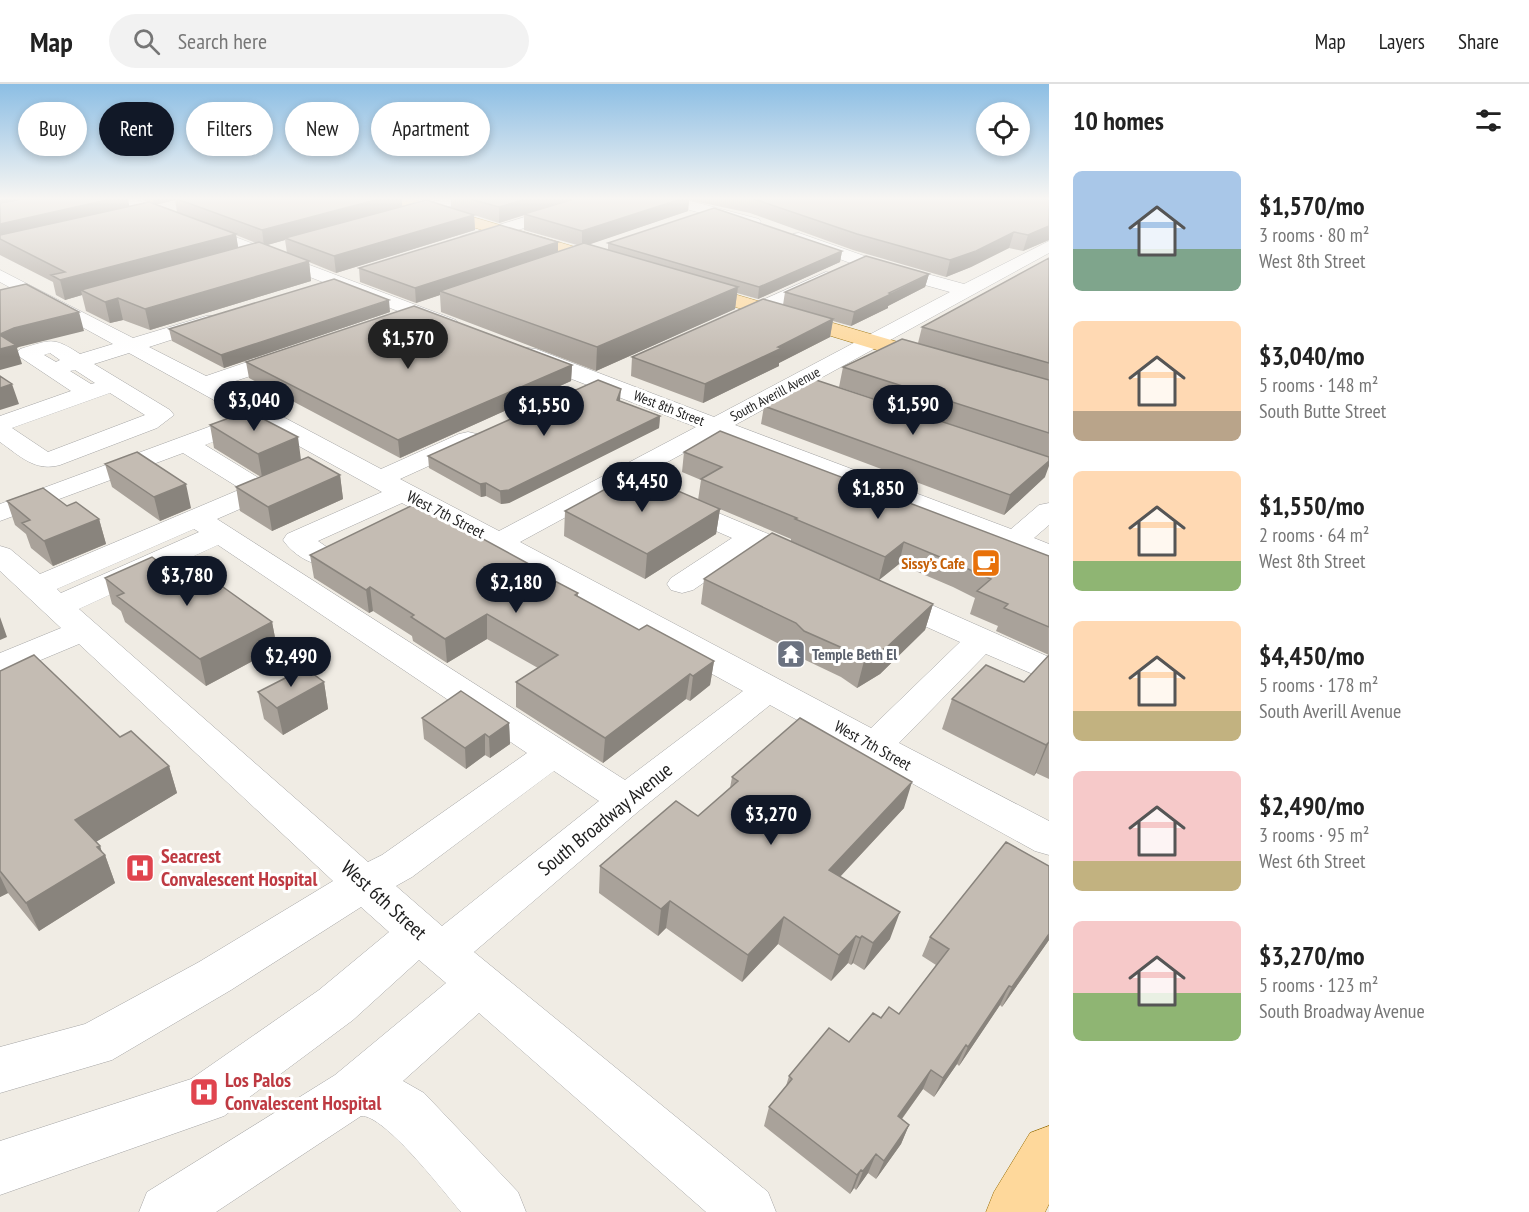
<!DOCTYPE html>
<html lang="en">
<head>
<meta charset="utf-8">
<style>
  body { margin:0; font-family:"PT Sans Narrow",sans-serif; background:#f2f2f2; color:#222; height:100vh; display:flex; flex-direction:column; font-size:22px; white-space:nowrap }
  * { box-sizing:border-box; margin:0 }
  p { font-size:20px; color:#767676 }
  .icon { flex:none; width:33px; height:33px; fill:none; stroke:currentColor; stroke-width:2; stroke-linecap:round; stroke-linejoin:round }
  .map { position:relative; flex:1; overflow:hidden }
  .side { display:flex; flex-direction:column; background:#fff; width:480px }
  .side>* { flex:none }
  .banner { position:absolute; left:18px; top:18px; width:570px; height:54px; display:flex; gap:12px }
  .controls { position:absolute; left:976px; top:18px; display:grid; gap:12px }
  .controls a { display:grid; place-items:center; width:54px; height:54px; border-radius:50%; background:#fff; box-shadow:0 3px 9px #0003; font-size:30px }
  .price { position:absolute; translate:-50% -51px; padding:0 14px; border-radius:21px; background:#111827; color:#fff; font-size:20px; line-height:39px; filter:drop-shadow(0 2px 3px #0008) }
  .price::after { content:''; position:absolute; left:50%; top:36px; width:18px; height:14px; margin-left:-9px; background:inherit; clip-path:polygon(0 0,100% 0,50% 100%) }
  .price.current { background:#222; color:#fff }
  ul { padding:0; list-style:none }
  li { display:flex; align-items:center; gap:18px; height:150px; padding:0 24px }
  li span { display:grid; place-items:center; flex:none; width:168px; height:120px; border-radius:9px; color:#555 }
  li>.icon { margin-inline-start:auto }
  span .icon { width:72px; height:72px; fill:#fffc; stroke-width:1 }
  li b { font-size:26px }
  h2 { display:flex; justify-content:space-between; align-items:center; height:72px; padding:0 24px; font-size:26px }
  .chip { padding:0 21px; border-radius:27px; background:#fff; box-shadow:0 3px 9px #0003; font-size:21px; line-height:54px }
  .chip.current { background:#111827; color:#fff }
  header { display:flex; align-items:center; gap:36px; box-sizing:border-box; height:84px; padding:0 30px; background:#fff; border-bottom:2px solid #e0e0e0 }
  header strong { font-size:28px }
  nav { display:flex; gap:33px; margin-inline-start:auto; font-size:21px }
  .search { width:420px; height:54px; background:#f2f2f2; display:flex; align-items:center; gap:15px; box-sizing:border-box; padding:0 21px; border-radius:33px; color:#767676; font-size:22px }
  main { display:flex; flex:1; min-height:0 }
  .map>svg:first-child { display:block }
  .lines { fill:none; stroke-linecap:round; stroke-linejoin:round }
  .minor-casing { stroke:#a5a5a5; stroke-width:1 }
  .major-casing { stroke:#996d00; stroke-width:1 }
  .minor { fill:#fff; fill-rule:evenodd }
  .major { fill:#fed89b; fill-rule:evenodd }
  .wall { fill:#a9a29a; fill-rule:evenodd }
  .shaded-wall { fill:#89847d }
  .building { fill:#c4bcb3; stroke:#89847d; stroke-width:1.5 }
  .labels { text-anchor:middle; stroke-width:6; stroke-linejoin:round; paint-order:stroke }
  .far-street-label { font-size:14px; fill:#1e1e1e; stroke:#fff }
  .street-label { font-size:16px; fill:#1e1e1e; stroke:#fff }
  .food-label { font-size:16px; font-weight:bold; fill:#c56008; stroke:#fff; text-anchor:end }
  .worship-label { font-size:16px; font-weight:bold; fill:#5b616d; stroke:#fff; text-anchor:start }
  .near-street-label { font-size:20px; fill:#1e1e1e; stroke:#fff }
  .near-health-label { font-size:20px; font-weight:bold; fill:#be3a42; stroke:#fff; text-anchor:start }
</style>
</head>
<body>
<header>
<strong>Map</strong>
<div class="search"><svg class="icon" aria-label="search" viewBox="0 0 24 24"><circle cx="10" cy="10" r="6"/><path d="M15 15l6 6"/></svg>Search here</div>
<nav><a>Map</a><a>Layers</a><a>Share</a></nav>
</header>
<main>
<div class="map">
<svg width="1049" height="1128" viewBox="0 0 1049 1128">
  <rect width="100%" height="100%" fill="#f0ece4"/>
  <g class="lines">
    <!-- minor casing -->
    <g class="minor-casing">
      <path id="minor" d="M113 115H134L456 236 459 240 456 244H442L115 118Z
        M444 115H468L466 118 399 137 391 132 393 129Z
        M583 115H606L604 118 472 161H460L458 157 460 153Z
        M658 115H683L759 135 761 138 753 143 660 118Z
        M799 149 876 176 964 200 1049 157V169L735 341 1011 445 1039 421 1049 419V441L1034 454 1049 460V479L717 351 520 458 871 644 960 558 878 521 874 514 878 507 889 505 900 507 1049 573V597L986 570 899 659 1049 737V771L1035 767 770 621 640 726 474 868 768 1108 776 1128H706L479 929 403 997 424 1009 518 1108 526 1128H461C444 1108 384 1030 361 1032L216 1128H139L147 1108 335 991 446 899 419 876 353 936 224 1032 0 1111V1057L191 995 319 906 389 848 361 823 231 906 112 976 0 1009V963L85 940 199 878 333 797 79 560 0 593V569L61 544 0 487V462L10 465 40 490 241 405 183 369 0 437V420L241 331 129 269 94 280 170 326 174 331 157 344 60 381C35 388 20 372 0 358V332L71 307 20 273 16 269 20 265C51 256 52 252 80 270L113 260 0 198V186L133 254 206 232H220L223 236 220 240 149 263 206 292 283 266 291 265 299 266 302 271 299 276 223 301 381 385 459 350 468 348 477 350 480 355 477 360 400 395 499 447 696 343 520 275 517 270 520 265 528 264 536 265 714 333 950 208 864 184 793 158 791 154 793 150ZM50 269 60 276 56 278 44 271ZM75 286 95 299 91 300 70 287ZM110 309 145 331 48 368 12 344ZM259 340 382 408 287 450 283 456C294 472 316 485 334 480L339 474 334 468 318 457 402 419 743 607 625 696 217 435 288 404 292 398 288 392 279 390 262 396 205 361ZM194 445 199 448 61 509 57 505ZM218 461 527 669 382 771 368 778 79 525ZM554 687 599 717 442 842 396 802 412 793Z
        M826 188 832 189 835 193 832 197 738 241H724L721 237 724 233Z
        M678 412 811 468 816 474 811 480 801 483 791 480 755 464 693 506 682 509 671 506 667 500 671 494 732 454 668 426 664 420 668 414Z"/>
    </g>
    <!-- major casing -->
    <g class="major-casing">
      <path id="major" d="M388 115H411L613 174 616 178 613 182H601L390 118Z
        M693 198 939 270 942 275 939 280 931 281 923 280 686 208 684 204 686 200Z
        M1049 1042V1120L1045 1128H986L994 1108 1030 1049Z"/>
    </g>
    <!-- minor -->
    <use href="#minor" class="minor"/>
    <!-- major -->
    <use href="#major" class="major"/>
  </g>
  <!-- wall -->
  <path class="wall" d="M0 115 129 122 148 118 140 115H402V123L425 117 419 115H435L428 117 451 124V115H1049V156L1023 167 1009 164 971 183 946 193 853 166 750 129 689 116 688 127 589 160 608 166V159L842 167 840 178 758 215 737 209 735 225 596 287 441 228 440 211 416 219 360 198 359 184 558 168 577 161 524 146V131L499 139 474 131 475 146 336 189 309 178 311 197 150 246 123 236 110 239 86 227 82 211 65 216 56 211 53 198 0 171ZM175 116 177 128 156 120 163 119ZM236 151 256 159 238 164ZM285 156 287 169 267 161Z
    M1049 174V373L839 303 843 283 918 259 922 243Z
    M929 190 925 203 888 222V224L851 242 833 237 830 253 779 279V282L703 319 631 292 632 273 783 221 785 208Z
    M390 228 224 284 172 257 169 245Z
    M246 278 572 281 571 297 400 374 249 294Z
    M620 317 660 332 659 344 509 419 501 420 486 412 481 413 429 384 428 372Z
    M764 322 1045 393 1004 431 761 340Z
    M210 341 340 391 343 415 272 447 240 427 236 403 261 393 214 364Z
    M684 368 1049 472V571L996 547 998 542 970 530 975 514 953 503 899 480 879 496 791 457V455L701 417 720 425 716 450 645 495 564 452 565 427 673 408 698 416 701 396 682 388Z
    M105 380 191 424 160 437 112 403Z
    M7 417 67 422 99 435 106 460 53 482 31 464 26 450 15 441Z
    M310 471 551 495 578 509V513L639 546 714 577 710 601 690 617 686 615 603 679 516 623V598L538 584 487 555 447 579 413 557 412 552 373 527 369 529 314 494Z
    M105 494 191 501 272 538 277 564 206 602 125 538 121 527 112 520Z
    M704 495 933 520 925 546 880 590 857 604 841 593 799 573 791 566 701 520Z
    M1049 571V695L1036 689 1034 692 942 645 952 615 1024 598Z
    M0 587 120 653 169 682 177 709 95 758 100 762 102 768 105 771 115 799 39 847 8 809 0 813Z
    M324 598 328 625 283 651 264 635 258 608Z
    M422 634 509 639 510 660 490 674 485 671 466 685 424 655Z
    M732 693 904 724 840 793 890 855 864 886 853 879 851 881 848 879 831 897 778 860 742 898 666 844 658 852 599 809 600 782 698 732 730 704Z
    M930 853 1049 856 1002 923 1000 921 959 982 957 980 934 1013 923 1005 902 1035 909 1041 901 1060 876 1095 868 1089 856 1106 854 1104 850 1110 764 1042 769 1023 786 1002 789 992 849 958 881 934 899 930 936 881 922 872Z"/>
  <!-- shaded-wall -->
  <path class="shaded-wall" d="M0 115H34L0 122Z
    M111 115H128L130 126 0 155V140Z
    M154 115H175V116L155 121Z
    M379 115H402V124L285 154V156L264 162 262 146Z
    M526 115H575L499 139V123Z
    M681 115H689L688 127 582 163V147Z
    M474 131 475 146 336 189 334 172Z
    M1049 142V156L1023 167 1028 151Z
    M1014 148 1009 164 971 183 946 193 950 176Z
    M236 150 239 169 81 206 82 211 65 216 60 196Z
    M558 158V171L440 207V211L416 219 415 204Z
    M842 167 840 178 758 215 759 203Z
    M309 177 311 197 150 246 145 225Z
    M929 190 925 203 888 222V224L851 242 854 228Z
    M738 203 735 225 596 287 597 263Z
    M118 214 123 236 110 239 105 218Z
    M389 216 390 228 224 284 221 271Z
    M79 228 84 247 19 263 17 264 22 280 0 286V250L14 244Z
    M833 235 830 253 779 279V282L703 319 705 300Z
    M572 281 571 297 400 374 398 356Z
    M12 300 19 320 0 326V304Z
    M621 305 620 316 616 327 617 316Z
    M660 332 659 344 509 419 501 420 500 407Z
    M298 353 301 376 262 393 258 370Z
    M1049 377V382L1045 393 1004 431 1010 411Z
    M340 391 343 415 272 447 268 423Z
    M486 399V412L481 413 480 400Z
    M186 400 191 424 160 437 154 413Z
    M720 425 716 450 645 495 647 470Z
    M99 435 106 460 53 482 44 457Z
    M904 458 899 480 879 496 885 473Z
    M370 503 373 527 369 529 366 506Z
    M933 520 925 546 880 590 857 604 864 577Z
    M487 530V555L447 579 445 555Z
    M0 533 7 553 0 556Z
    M272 538 277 564 206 602 200 575Z
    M714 577 710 601 690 617 693 592Z
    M690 590 686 615 603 679 605 654Z
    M324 598 328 625 283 651 277 624Z
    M509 639 510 660 490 674 489 653Z
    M485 650V671L466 685 465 664Z
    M1049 658 1036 689 1034 692 1046 661Z
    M169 682 177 709 86 764 75 736Z
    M912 698 904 724 821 813 829 786Z
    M100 762 103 772 105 771 115 799 39 847 26 819Z
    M0 792 8 809 0 813Z
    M670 817 666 844 658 852 661 825Z
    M900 828 890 855 864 886 873 859Z
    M784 833 778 860 742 898 748 871Z
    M1049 850V856L1002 923 1012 903Z
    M856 852 848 879 831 897 839 871Z
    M862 852 853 879 851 881 860 854Z
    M1009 902 1000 921 959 982 968 963Z
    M966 961 957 980 934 1013 943 994Z
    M931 986 923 1005 890 1051 898 1032Z
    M909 1041 901 1060 876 1095 884 1077Z
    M876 1070 868 1089 856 1106 863 1087Z
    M861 1086 854 1104 850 1110 857 1091Z"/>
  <!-- building -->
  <path class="building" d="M23 115H111L0 140V119Z
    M177 115H379L262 146Z
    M470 115H526L499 123Z
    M574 115H681L582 147 524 130Z
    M754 115H1049V142L1028 151 1014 148 976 167 950 176 857 150Z
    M426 116 474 131 334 172 285 154Z
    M149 118 236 150 60 196 51 191 65 188 0 155V151Z
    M714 124 842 167 759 203 608 159Z
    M500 141 558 158 415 204 359 184Z
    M259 158 309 177 145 225 118 214 105 218 81 206Z
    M584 159 738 203 597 263 440 207Z
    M866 172 929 190 889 209 891 210 854 228 785 208Z
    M1049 174V279L922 243Z
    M334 195 389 216 221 271 169 245Z
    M26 200 79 228 14 244 0 250V206Z
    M763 215 833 235 778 263 782 264 705 300 632 273Z
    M414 222 572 281 398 356 246 278Z
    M0 251 16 261 0 265Z
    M902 255 1049 296V349L843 283Z
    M0 292 12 300 0 304Z
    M813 295 1049 373V377L1010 411 764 322Z
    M598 296 621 305 617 316 660 332 509 406 500 407 486 399 480 400 428 372Z
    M248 327 298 353 258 370 210 341Z
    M720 347 1049 472V543L1004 524 1008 520 977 507 991 495 959 481 904 458 885 473 795 435 797 434 701 395 722 383 684 368Z
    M137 368 186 400 154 413 105 380Z
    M308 373 340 391 268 423 236 403Z
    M633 390 673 408 676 406 720 425 647 470 565 427Z
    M43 404 67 422 76 418 99 435 44 457 22 439 30 436 7 417Z
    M417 419 551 492 549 494 578 509 575 511 639 546 647 541 714 577 693 592 690 590 605 654 516 598 558 571 487 530 445 555 411 533 414 531 370 503 366 506 310 471Z
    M772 449 933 520 887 563 864 577 847 566 804 547 796 539 704 495Z
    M152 473 191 501 209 493 272 538 200 575 117 512 124 509 105 494Z
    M34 571 120 653 131 647 169 682 75 736 100 762 97 763 105 771 26 819 0 787V587Z
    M1049 571V658L1046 661 952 615 986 581 1024 598Z
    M305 584 324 598 277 624 258 608Z
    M461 607 509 639 489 653 485 650 465 664 422 634Z
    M800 634 912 698 829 786 900 828 873 859 862 852 860 854 856 852 839 871 784 833 748 871 670 817 661 825 600 782 676 717 698 732 738 697 732 693Z
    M1006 758 1049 782V850L1012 903 1009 902 968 963 966 961 943 994 931 986 898 1032 909 1041 884 1077 876 1070 863 1087 861 1086 857 1091 769 1023 792 995 789 992 829 944 849 958 873 929 881 934 889 923 899 930 949 865 930 853Z"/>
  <!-- sky -->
  <linearGradient id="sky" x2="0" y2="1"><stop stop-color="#8cbee4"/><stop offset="0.42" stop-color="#f8f6f3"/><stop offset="1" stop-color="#f8f6f3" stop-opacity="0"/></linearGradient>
  <rect width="1049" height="273" fill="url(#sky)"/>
  <!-- icons -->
  <defs>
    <g id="cafe-square" transform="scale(1.5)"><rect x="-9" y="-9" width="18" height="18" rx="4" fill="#e8710a" stroke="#fff"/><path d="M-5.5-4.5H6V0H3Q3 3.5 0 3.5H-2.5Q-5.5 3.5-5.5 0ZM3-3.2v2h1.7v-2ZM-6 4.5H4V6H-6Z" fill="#fff"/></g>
    <g id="temple-square" transform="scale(1.5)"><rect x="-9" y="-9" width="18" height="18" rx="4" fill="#6b7280" stroke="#fff"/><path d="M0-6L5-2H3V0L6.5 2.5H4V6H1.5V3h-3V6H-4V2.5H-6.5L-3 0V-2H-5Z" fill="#fff"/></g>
    <g id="hospital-square" transform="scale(1.5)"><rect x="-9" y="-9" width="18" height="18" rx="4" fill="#e0444e" stroke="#fff"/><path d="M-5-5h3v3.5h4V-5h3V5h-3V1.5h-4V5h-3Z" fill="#fff"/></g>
  </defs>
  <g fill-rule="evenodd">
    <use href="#cafe-square" x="986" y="479"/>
    <use href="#temple-square" x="791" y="570"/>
    <use href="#hospital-square" x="140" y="784"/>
    <use href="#hospital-square" x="204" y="1008"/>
  </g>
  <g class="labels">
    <!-- far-street labels -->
    <g class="far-street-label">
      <text transform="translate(775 310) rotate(-28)" y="5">South Averill Avenue</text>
      <text transform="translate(669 324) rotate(21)" y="5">West 8th Street</text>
    </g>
    <!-- street labels -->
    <g class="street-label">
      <text transform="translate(446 430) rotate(27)" y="6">West 7th Street</text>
      <text transform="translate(873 661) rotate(29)" y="6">West 7th Street</text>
    </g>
    <!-- food labels -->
    <g class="food-label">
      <text x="965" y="485">Sissy’s Cafe</text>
    </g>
    <!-- worship labels -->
    <g class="worship-label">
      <text x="812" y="576">Temple Beth El</text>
    </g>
    <!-- near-street labels -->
    <g class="near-street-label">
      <text transform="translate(605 735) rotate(-39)" y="7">South Broadway Avenue</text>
      <text transform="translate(384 816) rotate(42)" y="7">West 6th Street</text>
    </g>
    <!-- near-health labels -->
    <g class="near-health-label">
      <text x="161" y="779">Seacrest<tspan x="161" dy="23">Convalescent Hospital</tspan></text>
      <text x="225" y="1003">Los Palos<tspan x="225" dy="23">Convalescent Hospital</tspan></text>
    </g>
  </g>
</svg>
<div class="controls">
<a><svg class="icon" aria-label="locate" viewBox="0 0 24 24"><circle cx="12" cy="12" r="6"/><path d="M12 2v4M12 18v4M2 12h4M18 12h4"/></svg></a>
</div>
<b class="price current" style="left:408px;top:286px">$1,570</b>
<b class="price" style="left:254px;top:348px">$3,040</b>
<b class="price" style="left:913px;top:352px">$1,590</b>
<b class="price" style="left:544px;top:353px">$1,550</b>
<b class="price" style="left:642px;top:429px">$4,450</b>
<b class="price" style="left:878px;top:436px">$1,850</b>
<b class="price" style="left:187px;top:523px">$3,780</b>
<b class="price" style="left:516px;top:530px">$2,180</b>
<b class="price" style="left:291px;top:604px">$2,490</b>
<b class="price" style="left:771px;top:762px">$3,270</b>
<div class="banner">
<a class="chip">Buy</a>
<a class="chip current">Rent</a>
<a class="chip">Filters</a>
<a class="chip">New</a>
<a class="chip">Apartment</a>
</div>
</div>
<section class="side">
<h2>10 homes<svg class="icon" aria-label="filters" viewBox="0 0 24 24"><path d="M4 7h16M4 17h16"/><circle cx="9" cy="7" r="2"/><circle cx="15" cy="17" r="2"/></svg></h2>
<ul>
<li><span style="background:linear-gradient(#a9c7e8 65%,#7fa58c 0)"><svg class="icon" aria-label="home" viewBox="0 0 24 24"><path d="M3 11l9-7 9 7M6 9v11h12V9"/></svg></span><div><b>$1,570/mo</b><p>3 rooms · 80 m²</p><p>West 8th Street</p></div></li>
<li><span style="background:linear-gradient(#ffd9b3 75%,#b9a48a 0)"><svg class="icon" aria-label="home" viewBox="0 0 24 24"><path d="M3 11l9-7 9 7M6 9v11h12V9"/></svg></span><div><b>$3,040/mo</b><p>5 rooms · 148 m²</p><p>South Butte Street</p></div></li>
<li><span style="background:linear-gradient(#ffd9b3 75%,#8fb573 0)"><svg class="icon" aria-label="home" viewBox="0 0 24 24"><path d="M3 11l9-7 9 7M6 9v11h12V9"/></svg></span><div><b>$1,550/mo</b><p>2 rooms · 64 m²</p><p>West 8th Street</p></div></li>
<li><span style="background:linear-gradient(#ffd9b3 75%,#c2b280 0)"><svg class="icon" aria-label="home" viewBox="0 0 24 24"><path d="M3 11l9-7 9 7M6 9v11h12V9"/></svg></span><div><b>$4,450/mo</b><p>5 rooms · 178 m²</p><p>South Averill Avenue</p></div></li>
<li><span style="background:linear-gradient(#f6c9c9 75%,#c2b280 0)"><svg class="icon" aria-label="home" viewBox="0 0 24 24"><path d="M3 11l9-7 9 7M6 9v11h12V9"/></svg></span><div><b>$2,490/mo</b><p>3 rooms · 95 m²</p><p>West 6th Street</p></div></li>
<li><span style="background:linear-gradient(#f6c9c9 60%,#8fb573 0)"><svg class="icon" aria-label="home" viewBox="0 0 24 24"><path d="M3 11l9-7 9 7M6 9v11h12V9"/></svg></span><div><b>$3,270/mo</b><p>5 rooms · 123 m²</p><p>South Broadway Avenue</p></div></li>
</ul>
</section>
</main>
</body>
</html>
